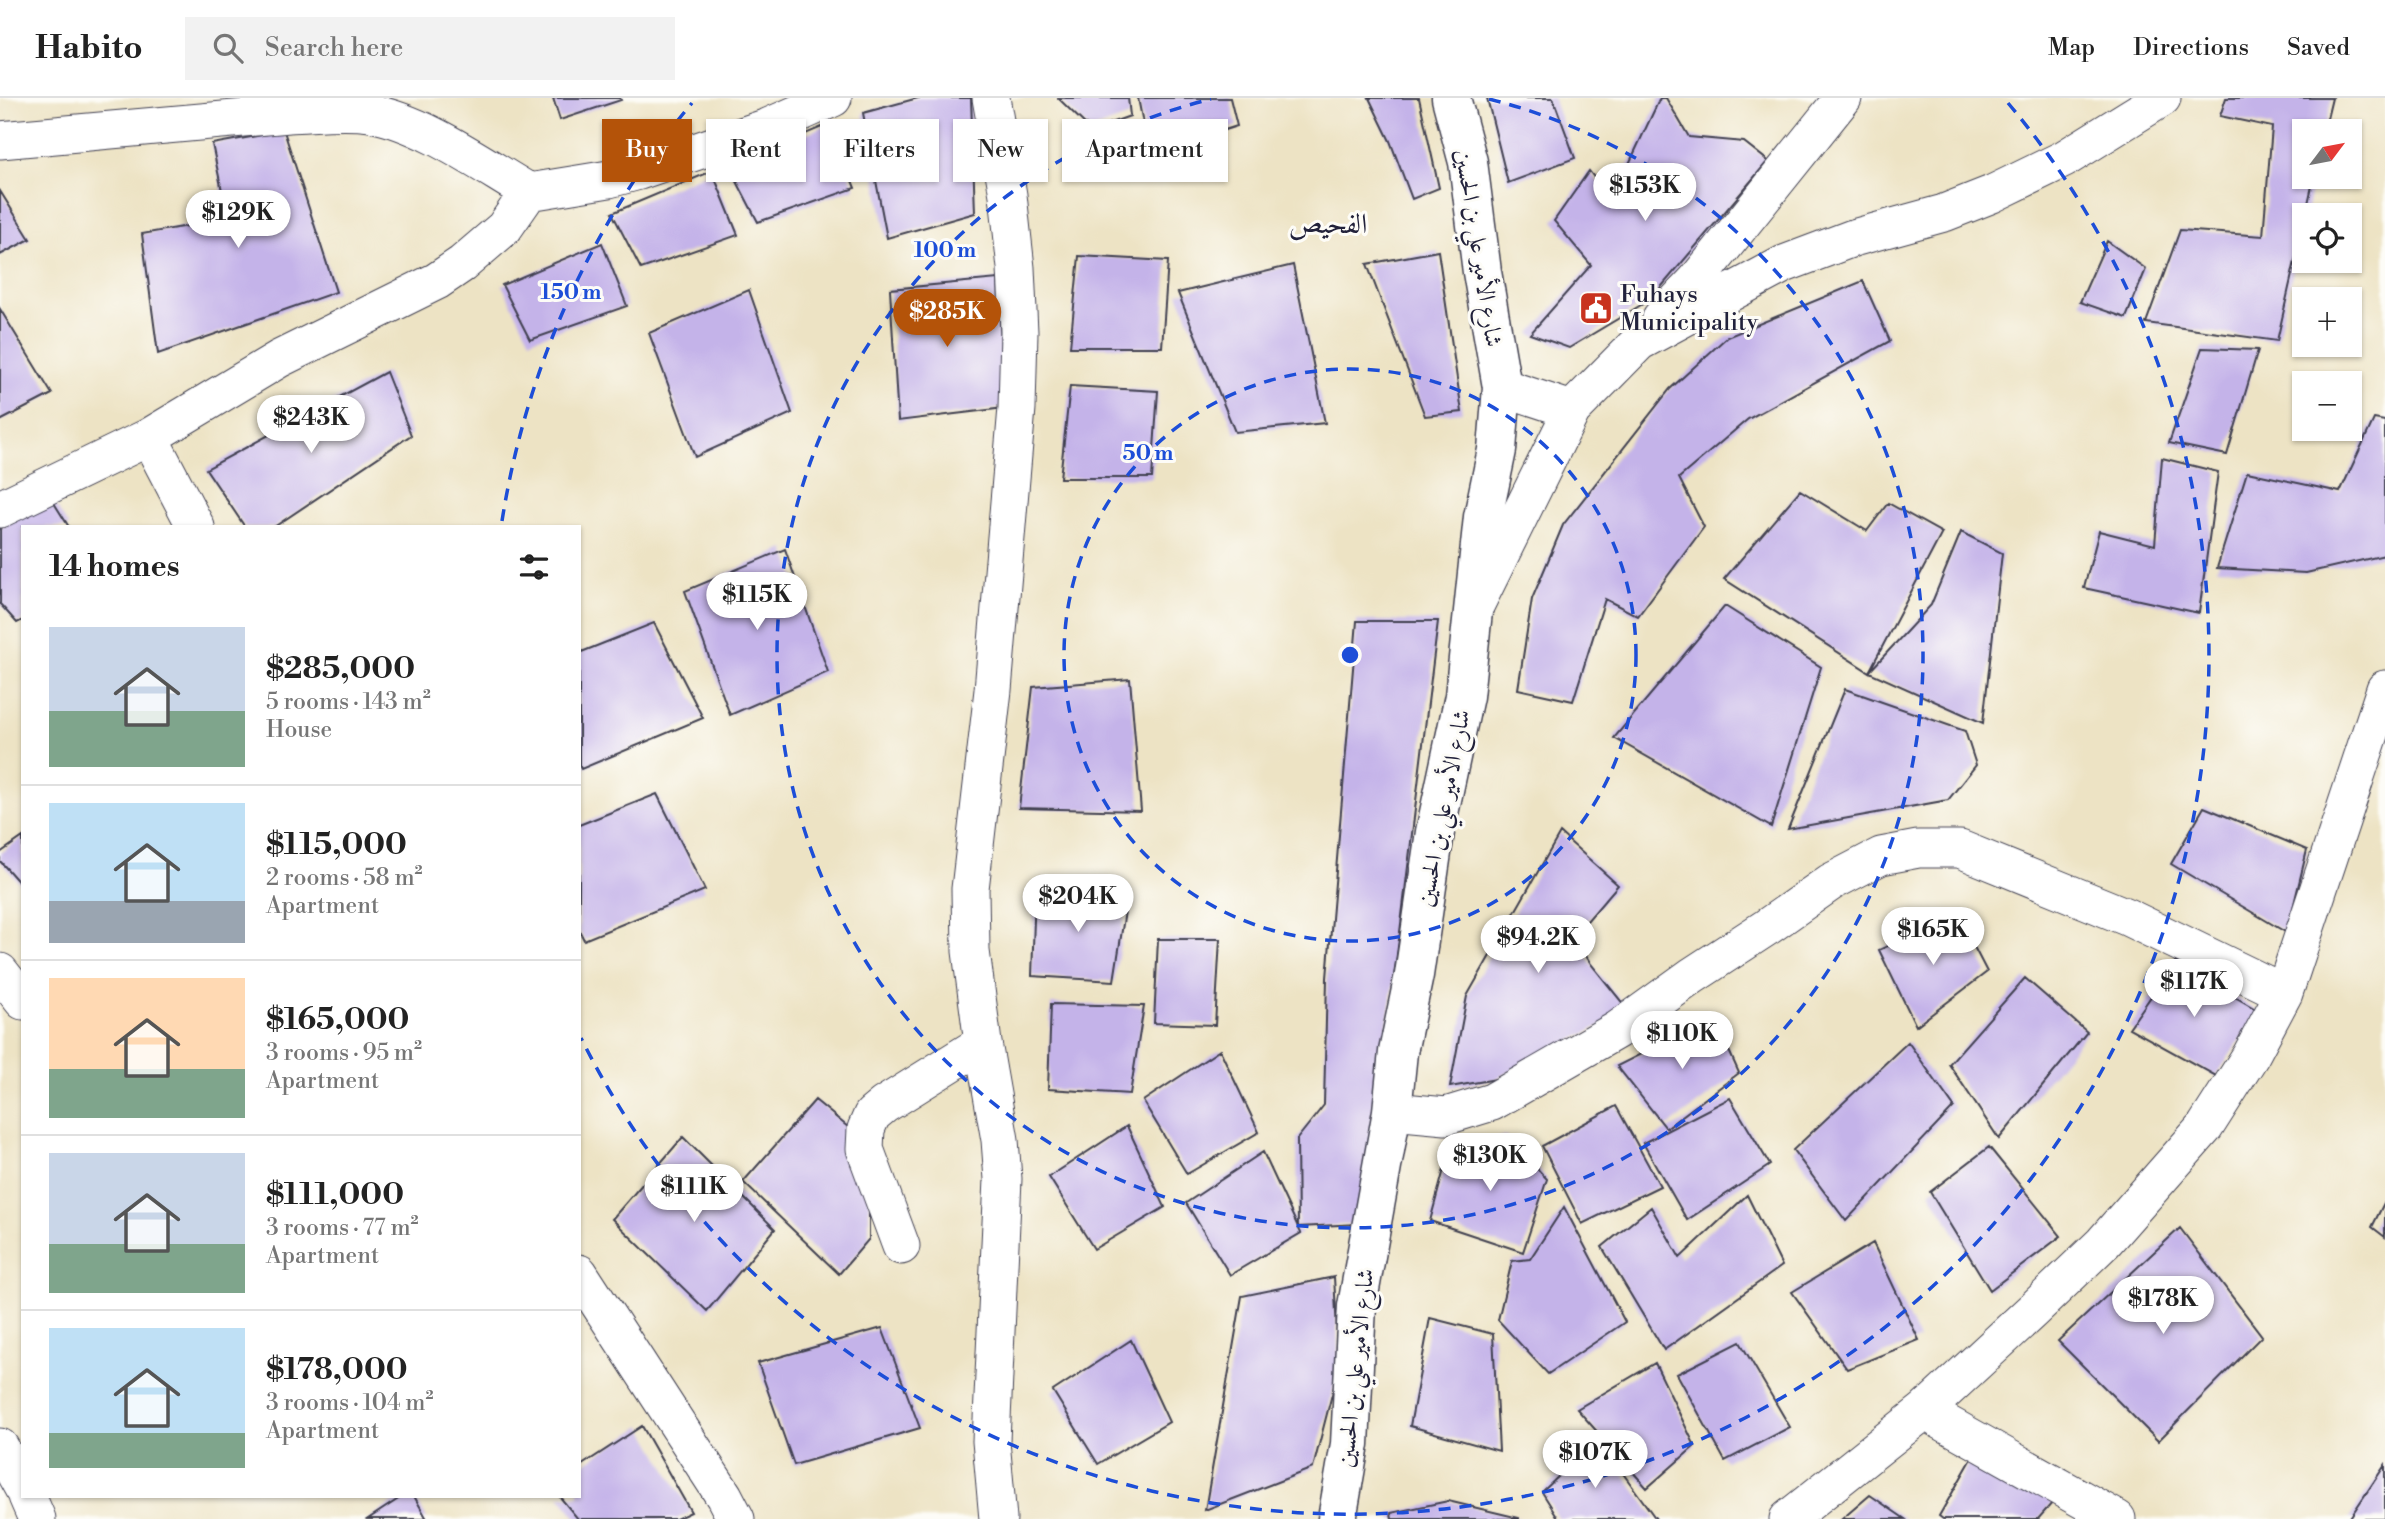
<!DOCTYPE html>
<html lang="en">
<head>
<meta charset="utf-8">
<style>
  body { margin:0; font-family:"Libre Bodoni",Amiri,serif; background:#f2f2f2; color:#222; height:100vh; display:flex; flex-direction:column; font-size:26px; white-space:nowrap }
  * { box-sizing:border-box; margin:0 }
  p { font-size:23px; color:#767676 }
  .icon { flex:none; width:38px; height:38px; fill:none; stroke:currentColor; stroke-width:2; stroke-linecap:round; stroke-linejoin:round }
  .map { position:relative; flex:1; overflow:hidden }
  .details { position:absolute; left:21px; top:427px; width:560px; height:973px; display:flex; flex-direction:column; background:#fff; border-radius:0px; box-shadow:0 2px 5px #0004 }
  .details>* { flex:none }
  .hud { position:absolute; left:602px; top:21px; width:665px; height:63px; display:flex; gap:14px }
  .needle { width:46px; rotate:58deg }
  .controls { position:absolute; left:2292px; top:21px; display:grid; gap:14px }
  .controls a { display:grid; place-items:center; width:70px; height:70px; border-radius:0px; background:#fff; box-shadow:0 2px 5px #0004; font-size:35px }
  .price { position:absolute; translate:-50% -60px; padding:0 16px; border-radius:24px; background:#fff; color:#222; font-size:23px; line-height:46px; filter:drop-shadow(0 2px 4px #0008) }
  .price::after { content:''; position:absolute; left:50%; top:42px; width:21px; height:16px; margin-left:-10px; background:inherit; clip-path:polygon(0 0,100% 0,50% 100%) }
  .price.selected { background:#b45309; color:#fff }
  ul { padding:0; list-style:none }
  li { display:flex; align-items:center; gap:21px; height:175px; padding:0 28px }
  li+li { border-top:2px solid #e0e0e0 }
  li span { display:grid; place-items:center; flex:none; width:196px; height:140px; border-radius:0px; color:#555 }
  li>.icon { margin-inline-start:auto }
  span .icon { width:84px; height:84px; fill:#fffc; stroke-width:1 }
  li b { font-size:30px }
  h2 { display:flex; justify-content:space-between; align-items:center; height:84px; padding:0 28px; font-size:30px }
  .pill { padding:0 24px; border-radius:0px; background:#fff; box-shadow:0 2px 5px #0004; font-size:24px; line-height:63px }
  .pill.selected { background:#b45309; color:#fff }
  header { display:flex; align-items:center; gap:42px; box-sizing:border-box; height:98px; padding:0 35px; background:#fff; border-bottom:2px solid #e0e0e0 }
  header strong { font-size:33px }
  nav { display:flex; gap:38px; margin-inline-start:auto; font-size:24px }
  .search { width:490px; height:63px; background:#f2f2f2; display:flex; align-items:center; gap:18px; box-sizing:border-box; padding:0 24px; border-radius:0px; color:#767676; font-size:26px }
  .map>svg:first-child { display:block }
  .building { fill:#c4b3e9 }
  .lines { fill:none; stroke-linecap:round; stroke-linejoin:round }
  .minor-casing { stroke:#403f50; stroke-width:39 }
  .tertiary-casing { stroke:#403f50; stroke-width:41 }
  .minor { stroke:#fff; stroke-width:37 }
  .tertiary { stroke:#fff; stroke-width:38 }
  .ring { fill:none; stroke:#1d4ed8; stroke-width:3.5; stroke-dasharray:12 9 }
  .labels { text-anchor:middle; stroke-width:6; stroke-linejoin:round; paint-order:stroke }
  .street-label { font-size:24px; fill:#22223b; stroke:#fdfcf7 }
  .poi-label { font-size:24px; fill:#22223b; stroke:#fdfcf7; text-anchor:start }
  .quarter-label { font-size:28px; fill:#22223b; stroke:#fdfcf7 }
  .centre { fill:#1d4ed8; stroke:#fdfcf7; stroke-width:3.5 }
  .ring-label { font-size:21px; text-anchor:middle; font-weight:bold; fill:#1d4ed8; stroke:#fdfcf7; stroke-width:6; stroke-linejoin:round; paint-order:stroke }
</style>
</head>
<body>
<header>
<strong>Habito</strong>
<div class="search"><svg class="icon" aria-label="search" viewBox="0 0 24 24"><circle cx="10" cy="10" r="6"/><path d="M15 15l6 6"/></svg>Search here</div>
<nav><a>Map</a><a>Directions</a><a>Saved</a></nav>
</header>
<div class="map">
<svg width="2385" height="1421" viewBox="0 0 2385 1421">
  <rect width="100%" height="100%" fill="#fdfcf7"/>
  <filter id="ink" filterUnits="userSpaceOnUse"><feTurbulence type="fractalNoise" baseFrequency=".0143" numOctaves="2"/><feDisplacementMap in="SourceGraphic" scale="14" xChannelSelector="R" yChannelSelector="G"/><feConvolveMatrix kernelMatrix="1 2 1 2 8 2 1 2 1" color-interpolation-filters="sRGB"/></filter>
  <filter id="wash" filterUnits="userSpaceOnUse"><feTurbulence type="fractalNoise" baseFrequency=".00686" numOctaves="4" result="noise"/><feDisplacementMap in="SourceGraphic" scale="28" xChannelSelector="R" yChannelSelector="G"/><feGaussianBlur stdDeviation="1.57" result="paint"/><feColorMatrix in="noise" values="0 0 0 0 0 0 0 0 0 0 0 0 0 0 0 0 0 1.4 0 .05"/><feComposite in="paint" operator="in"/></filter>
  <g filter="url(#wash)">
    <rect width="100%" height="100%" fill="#ede3c4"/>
    <g id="blocks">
      <!-- building -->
      <path class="building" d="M553 0H620L621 2 560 22Z
        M918 0H971L975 115 887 140 863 15Z
        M1058 0H1128L1130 18 1091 32Z
        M1138 0H1230L1237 28 1149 56Z
        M1369 0H1419L1439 90 1412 101 1390 43Z
        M1487 0H1553L1575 60 1508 85Z
        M1660 0H1666L1689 39 1744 44 1768 63 1651 201 1569 250 1530 236 1591 167 1554 123 1589 73 1612 102Z
        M2226 0H2332L2324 33H2305V79H2314L2277 243 2146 225 2180 132 2263 138 2272 29 2220 18Z
        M829 26 855 90 758 124 729 68Z
        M284 33 336 194 158 256 142 136 228 121 212 46Z
        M712 73 738 137 641 171 612 115Z
        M0 93 30 141 0 157Z
        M2107 143 2146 171 2126 220 2080 204Z
        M602 145 627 208 530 242 502 187Z
        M1438 153 1462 314 1425 318 1367 166Z
        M1079 158 1168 163 1162 249H1070Z
        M1293 167 1325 325 1235 334 1178 195Z
        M998 181 1004 310 898 323 890 191Z
        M1863 183 1890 243 1748 321 1679 380 1704 429 1638 518 1605 501 1573 603 1518 591 1532 501 1563 427 1670 291 1727 239Z
        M749 192 792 315 695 359 649 235Z
        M0 211 52 296 0 323Z
        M2202 250 2258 252 2227 357 2169 345Z
        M386 274 411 337 274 429H245L206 371Z
        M1070 288 1158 293 1152 380H1060Z
        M2374 321 2385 323V457L2306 475 2217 470 2247 374 2340 394Z
        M2162 360 2218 374 2199 515 2084 490 2099 433 2155 447Z
        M1800 392 1867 433 1888 405 1942 435 1869 574 1724 481Z
        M49 397 69 429H23V522L17 525 0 506V431Z
        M1961 434 2002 455 1983 625 1869 574 1931 507Z
        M785 451 828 574 730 617 685 493Z
        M1725 508 1821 569 1771 729 1614 640Z
        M1357 523H1438L1400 834 1360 1126 1298 1129 1301 1135 1230 1177 1186 1105 1263 1054 1298 1129 1297 1041 1324 1007 1327 880Z
        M654 525 703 620 581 671 579 667V555Z
        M1130 581 1141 713 1019 710 1033 589Z
        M1845 591 1965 633 1976 667 1948 702 1788 731Z
        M657 696 705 792 584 842 579 832V727Z
        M2204 709 2307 752 2287 835 2171 766Z
        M1560 735 1618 787 1574 838 1591 866 1629 913 1496 981 1450 989 1467 898Z
        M23 739V789L0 763V755Z
        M1035 793 1128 794 1114 883 1032 878Z
        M1957 816 1987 874 1916 928 1879 852Z
        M1158 841H1220L1215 927 1154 925Z
        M2175 864 2259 913 2216 978 2129 930Z
        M2025 880 2087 934 1999 1041 1949 966Z
        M1051 906 1144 908 1130 996 1048 991Z
        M1714 919 1739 975 1666 1030 1617 968Z
        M1908 944 1954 1009 1846 1123 1793 1052Z
        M1220 952 1259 1034 1187 1076 1143 1003Z
        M1730 1000 1770 1067 1687 1122 1643 1045Z
        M815 1002 854 1034 869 1102V1141L839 1176 743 1084Z
        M1616 1008 1660 1088 1582 1126 1542 1048Z
        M1127 1028 1165 1109 1094 1151 1049 1079Z
        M1506 1038 1547 1081 1523 1154 1430 1123 1449 1053Z
        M683 1039 775 1131 707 1213 612 1121Z
        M1989 1049 2061 1138 1990 1192 1930 1094Z
        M1747 1097 1782 1168 1664 1252 1602 1149 1651 1109 1680 1160Z
        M2385 1103V1139L2372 1129Z
        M1564 1109 1625 1224 1548 1276 1498 1222 1512 1163 1530 1161Z
        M2180 1130 2262 1238 2158 1343 2058 1243Z
        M1873 1145 1919 1242 1847 1271 1792 1194Z
        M1334 1179 1339 1269 1313 1370 1205 1412 1242 1198Z
        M1430 1220 1493 1236 1499 1353 1410 1328Z
        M882 1230 920 1330 794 1367 758 1265Z
        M1131 1242 1169 1324 1098 1366 1053 1293Z
        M1740 1244 1790 1329 1725 1363 1677 1276Z
        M1655 1265 1695 1348 1647 1390 1577 1311Z
        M642 1328 691 1414 676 1421H578L559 1398H579V1369Z
        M1598 1341 1656 1421H1559L1542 1394Z
        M1974 1357 2053 1404 2038 1421H1943L1939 1418Z
        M2385 1367V1421H2349Z
        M1870 1397 1905 1421H1842Z
        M403 1398H414L427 1421H368Z
        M1448 1403 1519 1420V1421H1392L1391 1415Z"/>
    </g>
  </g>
  <g filter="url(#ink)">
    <use href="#blocks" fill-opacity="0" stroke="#403f50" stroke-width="2"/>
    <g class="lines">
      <!-- minor casing -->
      <g class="minor-casing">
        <path id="minor" d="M991 0 1008 97 1016 170 1019 234 1017 310 993 592 970 791 971 853 983 945 1000 1042 1003 1081 991 1343 998 1421
          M0 42 289 16C315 15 344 11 370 15 425 25 481 66 529 94
          M1661 220 1696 183 1843 0
          M1502 289 1572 312
          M149 339 196 429
          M0 411 149 339 279 261 437 183 462 166 504 130 529 94 609 81 639 73 768 29 833 0
          M1476 506 1572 312 1639 244 1784 166 1853 140 1944 115 1992 96 2064 61 2162 0
          M0 874 23 903
          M1392 1013 1446 1018 1492 1004 1617 932 1692 878 1767 829 1831 784 1881 758 1918 751H1960L2127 819 2284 895
          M901 1148 865 1051 866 1031 872 1017 884 1007 983 945
          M579 1175 724 1398 736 1421
          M1924 1313 2117 1421
          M0 1349 23 1390
          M27 1398 37 1421
          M1788 1421 1924 1313 2032 1213 2103 1145 2205 1029 2251 957 2284 895 2385 591"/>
      </g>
      <!-- tertiary casing -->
      <g class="tertiary-casing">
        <path id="tertiary" d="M1337 1421 1350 1346 1357 1208 1392 1013 1398 954 1414 877 1435 734 1464 598 1483 419 1497 352 1502 289 1482 174 1468 64 1451 0"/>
      </g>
      <!-- minor -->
      <use href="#minor" class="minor"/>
      <!-- tertiary -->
      <use href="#tertiary" class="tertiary"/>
    </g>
  </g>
  <!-- distance rings -->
  <g class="ring">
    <circle cx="1350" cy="557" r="286"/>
    <path d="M1489 1A573 573 0 1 1 1211 1"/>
    <path d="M502 423A859 859 0 0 1 692 5M2008 5A859 859 0 1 1 581 940"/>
  </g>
  <!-- icons -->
  <defs>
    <g id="civic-square" transform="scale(1.75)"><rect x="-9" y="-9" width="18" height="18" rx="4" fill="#c8321e" stroke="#fdfcf7"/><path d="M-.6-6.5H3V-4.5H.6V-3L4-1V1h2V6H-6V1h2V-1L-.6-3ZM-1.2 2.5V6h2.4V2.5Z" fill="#fff"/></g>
  </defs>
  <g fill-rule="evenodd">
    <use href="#civic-square" x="1596" y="210"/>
  </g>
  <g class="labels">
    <!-- street labels -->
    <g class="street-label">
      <text transform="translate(1479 150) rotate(81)" y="8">شارع الأمير علي بن الحسين</text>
      <text transform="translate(1443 710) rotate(-79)" y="8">شارع الأمير علي بن الحسين</text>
      <text transform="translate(1355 1270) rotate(-84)" y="8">شارع الأمير علي بن الحسين</text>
    </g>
    <!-- poi labels -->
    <g class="poi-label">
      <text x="1620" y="204">Fuhays<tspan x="1620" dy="28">Municipality</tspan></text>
    </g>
    <!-- quarter labels -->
    <g class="quarter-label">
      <text x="1328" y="135">الفحيص</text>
    </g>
  </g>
  <circle cx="1350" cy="557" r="10" class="centre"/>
  <g class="ring-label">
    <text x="945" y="159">100 m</text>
    <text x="571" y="201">150 m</text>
    <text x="1148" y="362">50 m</text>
  </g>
</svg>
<div class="controls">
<a><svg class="needle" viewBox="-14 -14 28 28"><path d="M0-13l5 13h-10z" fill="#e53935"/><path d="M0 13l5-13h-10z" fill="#767676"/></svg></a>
<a><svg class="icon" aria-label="locate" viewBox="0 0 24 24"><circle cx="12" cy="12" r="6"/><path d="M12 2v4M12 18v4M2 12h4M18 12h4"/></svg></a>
<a>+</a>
<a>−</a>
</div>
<b class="price" style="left:1645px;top:125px">$153K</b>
<b class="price" style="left:238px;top:152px">$129K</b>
<b class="price selected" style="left:947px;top:251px">$285K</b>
<b class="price" style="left:311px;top:357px">$243K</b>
<b class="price" style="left:757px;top:534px">$115K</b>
<b class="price" style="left:1078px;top:836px">$204K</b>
<b class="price" style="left:1933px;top:869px">$165K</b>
<b class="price" style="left:1538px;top:877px">$94.2K</b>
<b class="price" style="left:2194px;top:921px">$117K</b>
<b class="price" style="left:1682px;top:973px">$110K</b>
<b class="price" style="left:1490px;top:1095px">$130K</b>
<b class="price" style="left:694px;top:1126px">$111K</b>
<b class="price" style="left:2163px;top:1238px">$178K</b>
<b class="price" style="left:1595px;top:1392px">$107K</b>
<div class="hud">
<a class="pill selected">Buy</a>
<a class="pill">Rent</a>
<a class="pill">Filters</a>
<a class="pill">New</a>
<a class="pill">Apartment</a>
</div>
<section class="details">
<h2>14 homes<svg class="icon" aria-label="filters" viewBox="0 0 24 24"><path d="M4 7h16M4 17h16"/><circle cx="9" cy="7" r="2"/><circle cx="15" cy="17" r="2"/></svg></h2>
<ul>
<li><span style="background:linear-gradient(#c9d6e8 60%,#7fa58c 0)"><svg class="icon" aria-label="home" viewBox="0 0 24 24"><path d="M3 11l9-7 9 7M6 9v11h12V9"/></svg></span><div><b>$285,000</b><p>5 rooms · 143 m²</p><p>House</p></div></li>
<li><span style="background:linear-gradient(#bfe0f5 70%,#9aa5b1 0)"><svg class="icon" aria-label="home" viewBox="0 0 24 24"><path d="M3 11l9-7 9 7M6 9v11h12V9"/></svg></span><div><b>$115,000</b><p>2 rooms · 58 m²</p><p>Apartment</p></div></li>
<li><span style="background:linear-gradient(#ffd9b3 65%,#7fa58c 0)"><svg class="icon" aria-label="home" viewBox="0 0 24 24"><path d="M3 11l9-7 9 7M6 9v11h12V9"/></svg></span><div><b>$165,000</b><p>3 rooms · 95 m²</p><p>Apartment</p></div></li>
<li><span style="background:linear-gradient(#c9d6e8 65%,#7fa58c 0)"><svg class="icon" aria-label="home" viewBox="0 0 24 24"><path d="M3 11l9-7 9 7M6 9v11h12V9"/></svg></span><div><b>$111,000</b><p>3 rooms · 77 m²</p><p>Apartment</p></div></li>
<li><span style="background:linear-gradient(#bfe0f5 75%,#7fa58c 0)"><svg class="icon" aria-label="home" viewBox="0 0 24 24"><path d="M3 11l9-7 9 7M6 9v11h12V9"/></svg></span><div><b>$178,000</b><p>3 rooms · 104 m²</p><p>Apartment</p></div></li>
</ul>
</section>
</div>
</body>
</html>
